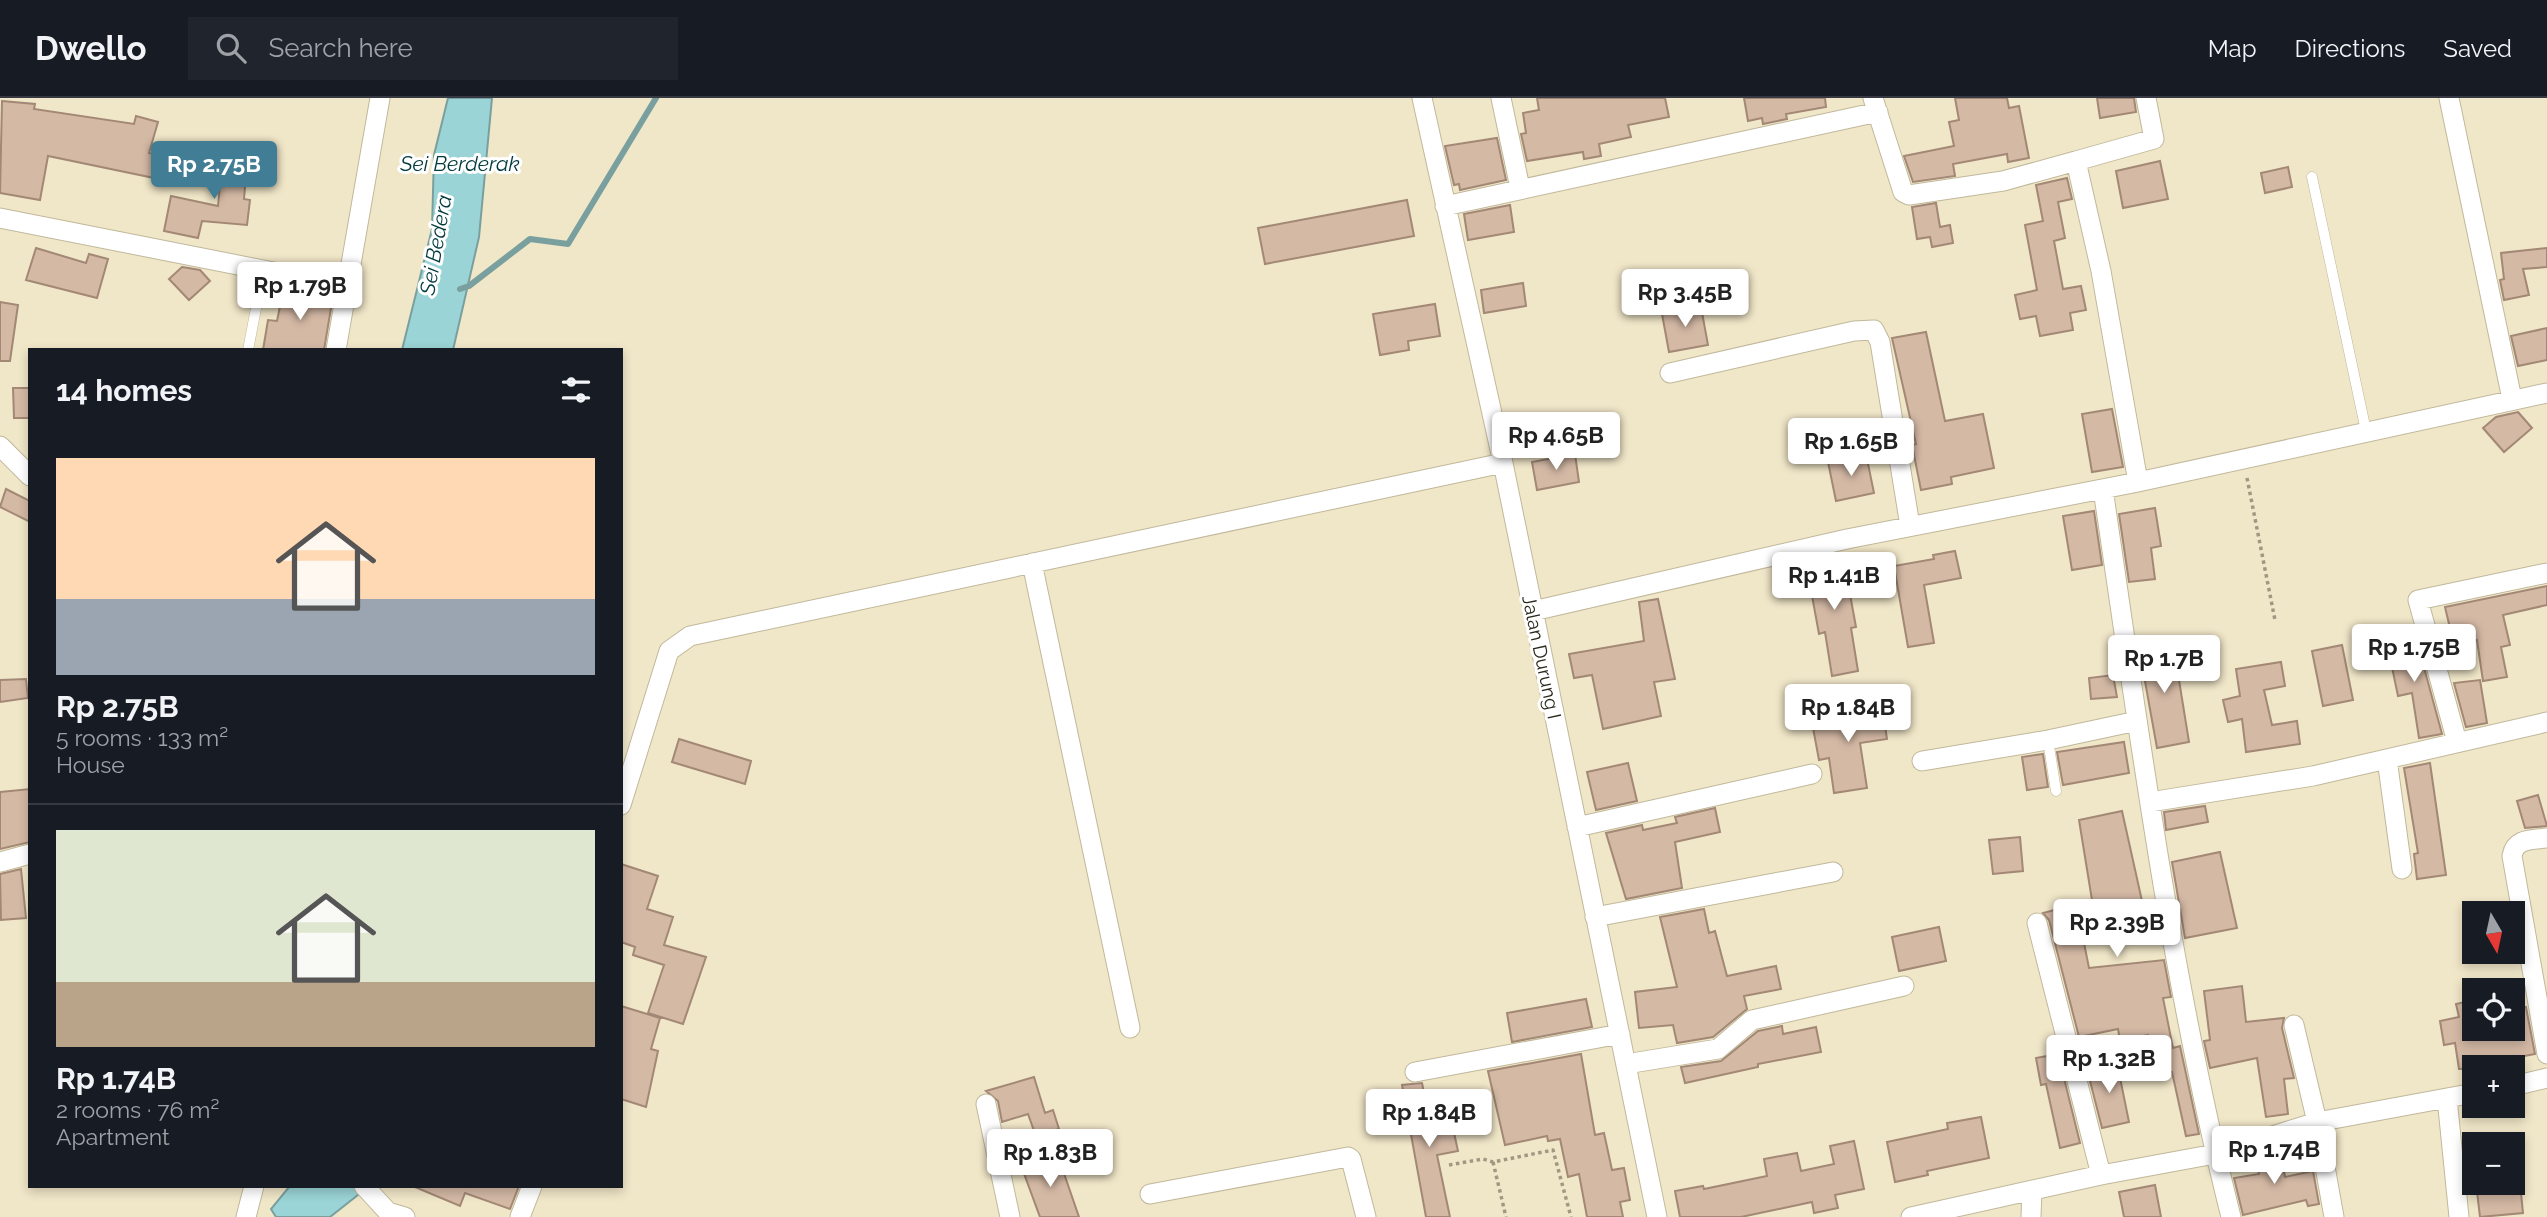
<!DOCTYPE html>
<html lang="en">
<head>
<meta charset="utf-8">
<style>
  body { margin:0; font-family:Raleway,sans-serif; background:#20242c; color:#f1f3f6; height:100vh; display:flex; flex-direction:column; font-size:26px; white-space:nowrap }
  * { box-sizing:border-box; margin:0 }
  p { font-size:23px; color:#9ea1a6 }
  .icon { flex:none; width:38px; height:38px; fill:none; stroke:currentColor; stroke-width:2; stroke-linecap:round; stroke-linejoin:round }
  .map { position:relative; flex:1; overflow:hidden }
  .panel { position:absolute; left:28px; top:250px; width:595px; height:840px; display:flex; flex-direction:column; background:#171b24; border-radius:0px; box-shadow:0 4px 10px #0003 }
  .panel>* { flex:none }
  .needle { width:46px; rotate:171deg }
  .controls { position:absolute; left:2462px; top:803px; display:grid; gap:14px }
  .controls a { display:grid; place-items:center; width:63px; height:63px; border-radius:0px; background:#171b24; box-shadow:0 4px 10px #0003; font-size:35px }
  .price { position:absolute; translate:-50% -60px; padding:0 16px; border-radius:7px; background:#fff; color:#222; font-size:23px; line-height:46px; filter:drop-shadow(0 2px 4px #0008) }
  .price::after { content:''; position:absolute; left:50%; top:42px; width:21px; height:16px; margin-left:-10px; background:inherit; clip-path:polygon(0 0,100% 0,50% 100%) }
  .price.on { background:#417d94; color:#fff }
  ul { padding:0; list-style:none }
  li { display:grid; align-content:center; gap:14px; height:371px; padding:0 28px }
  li+li { border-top:2px solid #363941 }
  li span { display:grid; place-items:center; height:217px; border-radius:0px; color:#555 }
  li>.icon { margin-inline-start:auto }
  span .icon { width:126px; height:126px; fill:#fffc; stroke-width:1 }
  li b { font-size:30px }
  h2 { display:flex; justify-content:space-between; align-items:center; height:84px; padding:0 28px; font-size:30px }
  header { display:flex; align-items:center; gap:42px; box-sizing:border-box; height:98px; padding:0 35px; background:#171b24; border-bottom:2px solid #363941 }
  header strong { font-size:33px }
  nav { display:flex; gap:38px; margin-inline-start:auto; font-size:24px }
  .search { width:490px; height:63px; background:#20242c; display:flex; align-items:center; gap:18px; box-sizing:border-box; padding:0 24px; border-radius:0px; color:#9ea1a6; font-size:26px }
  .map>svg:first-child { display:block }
  .water { fill:#9bd4d6; stroke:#79a09e; stroke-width:2 }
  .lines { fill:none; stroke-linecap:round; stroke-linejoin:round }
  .stream { stroke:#79a09e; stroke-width:6 }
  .building { fill:#d4b9a5; stroke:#a28875; stroke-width:2 }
  .lane-casing { stroke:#c1b89b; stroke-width:11 }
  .street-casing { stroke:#c1b89b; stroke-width:21 }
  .path { stroke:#a09882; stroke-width:3.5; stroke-dasharray:3.5 3.5; stroke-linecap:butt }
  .lane { stroke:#fff; stroke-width:10 }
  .street { stroke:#fff; stroke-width:19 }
  .labels { text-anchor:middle; stroke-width:6; stroke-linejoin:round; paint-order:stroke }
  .street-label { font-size:19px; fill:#2b281c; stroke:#fff }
  .water-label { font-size:21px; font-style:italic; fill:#023b3d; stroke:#fff }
</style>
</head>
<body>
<header>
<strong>Dwello</strong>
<div class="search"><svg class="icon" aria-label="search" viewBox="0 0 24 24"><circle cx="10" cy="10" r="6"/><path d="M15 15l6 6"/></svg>Search here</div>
<nav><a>Map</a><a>Directions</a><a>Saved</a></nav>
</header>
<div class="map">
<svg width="2547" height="1119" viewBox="0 0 2547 1119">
  <rect width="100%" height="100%" fill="#f0e6c8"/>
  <!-- water -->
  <path class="water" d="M448 0H492L479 139 453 252H402L432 131 434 57Z
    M289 1089H368L330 1119H276L271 1111Z"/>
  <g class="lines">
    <!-- stream -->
    <path class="stream" d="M460 191 469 188 530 141 568 146 656 0"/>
  </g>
  <!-- building -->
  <path class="building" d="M1537 0H1665L1669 19 1628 27 1631 39 1599 46 1601 58 1584 61 1583 54 1527 63 1521 36 1526 35 1523 15 1539 12Z
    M1744 0H1825L1826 9 1786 16 1787 21 1763 26 1762 20 1748 23Z
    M1955 0H2007L2009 10 2019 8 2029 60 2008 64 2007 56 1953 66 1955 78 1913 84 1904 58 1954 48 1949 24 1959 22Z
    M2097 0H2134L2136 14 2100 20Z
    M2 3 35 6 34 11 134 26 136 18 158 24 149 55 158 57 154 80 48 58 40 102 0 95Z
    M1497 40 1506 82 1460 92 1459 86 1454 87 1445 48Z
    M223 52 248 54 244 101 250 102 247 127 202 123 198 140 164 133 171 98 218 108Z
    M2160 63 2168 101 2123 110 2116 73Z
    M2288 69 2292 89 2265 95 2261 75Z
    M2067 80 2072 101 2058 104 2065 140 2054 143 2063 191 2081 188 2086 212 2070 215 2073 232 2040 238 2036 218 2020 221 2015 197 2037 192 2025 127 2043 123 2036 87Z
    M1407 102 1414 138 1265 166 1258 130Z
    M1936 105 1940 129 1950 127 1953 145 1932 149 1930 139 1917 141 1912 109Z
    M1510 107 1514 134 1468 142 1464 116Z
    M36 150 86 165 89 156 108 161 97 200 26 182Z
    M2547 150V169L2523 171 2529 197 2504 202 2500 182 2504 181 2501 155Z
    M182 169 200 172 210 183 189 202 169 181Z
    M1523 185 1526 208 1484 215 1481 192Z
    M284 189 333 198 324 252H263L268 222 277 223Z
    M0 204 18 207 10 263H0Z
    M1435 206 1440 238 1408 243 1409 252 1380 257 1373 216Z
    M1701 209 1708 247 1669 254 1662 216Z
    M2547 230V262L2518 268 2511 238Z
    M1926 234 1945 323 1983 316 1994 370 1951 379 1952 386 1921 392 1912 347 1916 346 1892 240Z
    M13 290H30V320H14Z
    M2112 311 2123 369 2092 374 2082 316Z
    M2518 314 2532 330 2504 354 2483 330 2496 319Z
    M1575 356 1579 384 1537 392 1532 364Z
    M1866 356 1874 395 1836 403 1828 364Z
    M6 391 30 403V424L0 409Z
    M2155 410 2161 448 2151 450 2155 481 2129 484 2119 416Z
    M2094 413 2102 467 2072 472 2063 418Z
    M1955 453 1961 480 1924 487 1934 545 1908 549 1894 468 1934 461 1933 457Z
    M1843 458 1856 529 1851 530 1858 573 1832 578 1825 534 1819 536 1806 465Z
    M2547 488V507L2503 517 2510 547 2501 549 2507 579 2483 583 2477 542 2454 547 2445 509Z
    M1658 501 1675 581 1654 584 1661 618 1603 631 1592 577 1574 580 1569 556 1644 543 1639 504Z
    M2416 540 2442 636 2419 640 2412 595 2398 598 2387 545Z
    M2173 545 2189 644 2157 650 2139 550Z
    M2342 547 2353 602 2323 608 2312 553Z
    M2281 564 2285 588 2264 592 2272 627 2297 623 2300 646 2246 654 2242 621 2228 624 2223 602 2240 598 2236 571Z
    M2113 577 2117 599 2091 601 2089 580Z
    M26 581 28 600 0 604V582Z
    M2480 582 2487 625 2466 629 2454 585Z
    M1882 609 1887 641 1860 645 1867 690 1834 695 1829 660 1819 662 1811 619Z
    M679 641 751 663 745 686 672 664Z
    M2124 644 2129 675 2063 687 2057 654Z
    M2043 656 2048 689 2027 692 2022 659Z
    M1628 665 1637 703 1596 712 1587 674Z
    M2430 665 2446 777 2417 781 2414 756 2418 755 2404 670Z
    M30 691V744L0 751V694Z
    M2538 697 2547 728 2525 730 2517 703Z
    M2205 708 2208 724 2166 732 2164 714Z
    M1715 710 1720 734 1675 744 1682 790 1626 801 1606 735 1642 727 1643 732 1677 725 1675 719Z
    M2122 713 2144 812 2080 825 2089 870 2164 862 2171 899 2163 900 2173 950 2180 948 2199 1036 2186 1038 2172 974 2156 977 2148 937 2120 943 2118 931 2079 939 2049 822 2043 815 2092 802 2079 722Z
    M2020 739 2023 773 1993 776 1989 742Z
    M2220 754 2237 830 2185 840 2172 764Z
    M621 766 658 778 647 811 673 819 664 847 706 859 683 926 648 915 664 867 633 857 635 849 621 844Z
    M21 771 26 820 1 822 0 776Z
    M1704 811 1709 835 1715 833 1727 878 1776 868 1781 891 1744 898 1747 911 1713 939 1677 945 1673 927 1639 930 1635 894 1677 889 1660 819Z
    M1939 829 1946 863 1899 873 1892 839Z
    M2242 888 2246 924 2284 920 2282 930 2294 980 2284 981 2288 1016 2266 1019 2257 960 2210 970 2204 943 2210 942 2204 893Z
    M1586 901 1592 929 1512 944 1507 915Z
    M2474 902V931H2513V912L2526 909 2535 956 2504 962 2505 970 2459 971 2455 945 2444 947 2440 923 2459 919 2456 906Z
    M621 908 660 920 651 951 658 953 646 1009 621 1001Z
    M1782 928 1783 936 1816 929 1821 954 1758 966V969L1685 985 1681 969 1721 963 1758 933Z
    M1581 956 1595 1037 1604 1035 1612 1072 1624 1070 1630 1102 1620 1104 1623 1119H1587L1579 1076 1568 1079 1560 1041 1548 1043 1547 1038 1505 1047 1488 973Z
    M2058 956 2080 1045 2060 1050 2046 986 2041 987 2036 960Z
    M2117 965 2129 1024 2102 1030 2087 971Z
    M1034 979 1045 1015 1053 1012 1059 1031 1051 1033 1058 1057 1044 1061 1028 1016 1002 1024 998 1003 986 993Z
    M1422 985 1430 1025 1451 1021 1458 1053 1437 1057 1450 1119H1426L1402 987Z
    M1981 1019 1989 1060 1927 1073 1928 1077 1895 1084 1887 1044 1948 1031 1947 1025Z
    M1854 1043 1864 1091 1835 1097 1838 1110 1814 1115 1812 1104 1741 1119H1680L1675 1093 1703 1088 1704 1091 1767 1078 1764 1061 1797 1055 1801 1073 1834 1066 1830 1048Z
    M2280 1052 2285 1079 2313 1073 2319 1106 2308 1108 2306 1102 2243 1117 2234 1080 2259 1076 2255 1057Z
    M1058 1058 1079 1119H1040L1022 1070Z
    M2476 1085H2520L2523 1115 2480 1119Z
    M2155 1087 2161 1119H2124L2119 1094Z
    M454 1088H519L510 1111 465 1095 460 1108 415 1089Z"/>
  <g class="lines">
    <!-- lane casing -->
    <g class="lane-casing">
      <path id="lane" d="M2312 79 2366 333
        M248 252 263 174
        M2048 642 2056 693"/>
    </g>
    <!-- street casing -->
    <g class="street-casing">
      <path id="street" d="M1422 0 1503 365 1657 1119
        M1501 0 1520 90
        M1873 0 1903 94 1909 97 2003 83 2076 63 2101 173 2138 384
        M2449 0 2512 301
        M2076 63 2154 41 2146 0
        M1445 108 1878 14
        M0 120 349 189
        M336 252 380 0
        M1670 275 1854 233 1874 232 1880 244 1910 428
        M0 348 30 378
        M2103 391C2139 634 2171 880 2231 1119
        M1032 465 1130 930
        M1533 513 1847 441 2138 384 2547 295
        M2457 644 2418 502 2547 475
        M2387 661 2402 771
        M1922 663 2048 642 2137 623
        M2150 704 2313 678 2547 624
        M621 707 669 553 690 538 1503 365
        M1577 729 1812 676
        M2547 740C2532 742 2515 740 2512 758L2547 956
        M0 764 30 756
        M1595 819 1833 774
        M2037 825 2101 1077
        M2294 927 2317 1024 2334 1119
        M1626 966 1718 951 1752 922 1904 888
        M1415 974 1620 936
        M2513 988 2547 980
        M2447 1000 2459 1119
        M986 1006 1010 1119
        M364 1088 388 1114 405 1119
        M1150 1096 1348 1059 1351 1061 1366 1119
        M246 1119 254 1088
        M520 1119 532 1088
        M1911 1119 2101 1077 2215 1056 2317 1024 2474 995
        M2031 1119 2032 1092"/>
    </g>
    <!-- path -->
    <path class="path" d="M2247 380 2275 522
      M1493 1064 1506 1119
      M1449 1067 1483 1061 1493 1064 1553 1052 1571 1119"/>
    <!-- lane -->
    <use href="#lane" class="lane"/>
    <!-- street -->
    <use href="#street" class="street"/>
  </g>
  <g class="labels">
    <!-- street labels -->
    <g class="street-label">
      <text transform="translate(1542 559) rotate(78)" y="7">Jalan Durung I</text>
    </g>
    <!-- water labels -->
    <g class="water-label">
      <text x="460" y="73">Sei Berderak</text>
      <text transform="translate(436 147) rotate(-80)" y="7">Sei Bedera</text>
    </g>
  </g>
</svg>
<div class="controls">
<a><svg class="needle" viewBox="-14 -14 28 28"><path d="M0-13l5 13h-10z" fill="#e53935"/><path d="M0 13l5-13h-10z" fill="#9ea1a6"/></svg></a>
<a><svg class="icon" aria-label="locate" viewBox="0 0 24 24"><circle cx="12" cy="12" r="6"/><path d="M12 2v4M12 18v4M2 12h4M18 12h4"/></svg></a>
<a>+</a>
<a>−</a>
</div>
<b class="price on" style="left:214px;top:103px">Rp 2.75B</b>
<b class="price" style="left:300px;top:224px">Rp 1.79B</b>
<b class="price" style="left:1685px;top:231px">Rp 3.45B</b>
<b class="price" style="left:1556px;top:374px">Rp 4.65B</b>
<b class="price" style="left:1851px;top:380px">Rp 1.65B</b>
<b class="price" style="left:1834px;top:514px">Rp 1.41B</b>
<b class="price" style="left:2414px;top:586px">Rp 1.75B</b>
<b class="price" style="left:2164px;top:597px">Rp 1.7B</b>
<b class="price" style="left:1848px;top:646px">Rp 1.84B</b>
<b class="price" style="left:2117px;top:861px">Rp 2.39B</b>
<b class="price" style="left:2109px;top:997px">Rp 1.32B</b>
<b class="price" style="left:1429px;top:1051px">Rp 1.84B</b>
<b class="price" style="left:2274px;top:1088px">Rp 1.74B</b>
<b class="price" style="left:1050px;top:1091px">Rp 1.83B</b>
<section class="panel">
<h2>14 homes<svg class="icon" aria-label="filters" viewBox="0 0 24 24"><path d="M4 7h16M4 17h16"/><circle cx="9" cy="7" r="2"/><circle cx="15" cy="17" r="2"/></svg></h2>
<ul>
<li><span style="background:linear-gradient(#ffd9b3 65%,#9aa5b1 0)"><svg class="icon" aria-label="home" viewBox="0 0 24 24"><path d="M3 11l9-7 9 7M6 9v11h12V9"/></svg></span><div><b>Rp 2.75B</b><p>5 rooms · 133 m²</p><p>House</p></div></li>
<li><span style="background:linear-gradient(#dfe7d0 70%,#b9a48a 0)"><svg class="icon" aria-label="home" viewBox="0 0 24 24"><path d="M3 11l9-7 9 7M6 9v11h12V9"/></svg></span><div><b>Rp 1.74B</b><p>2 rooms · 76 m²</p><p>Apartment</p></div></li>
</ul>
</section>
</div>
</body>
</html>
